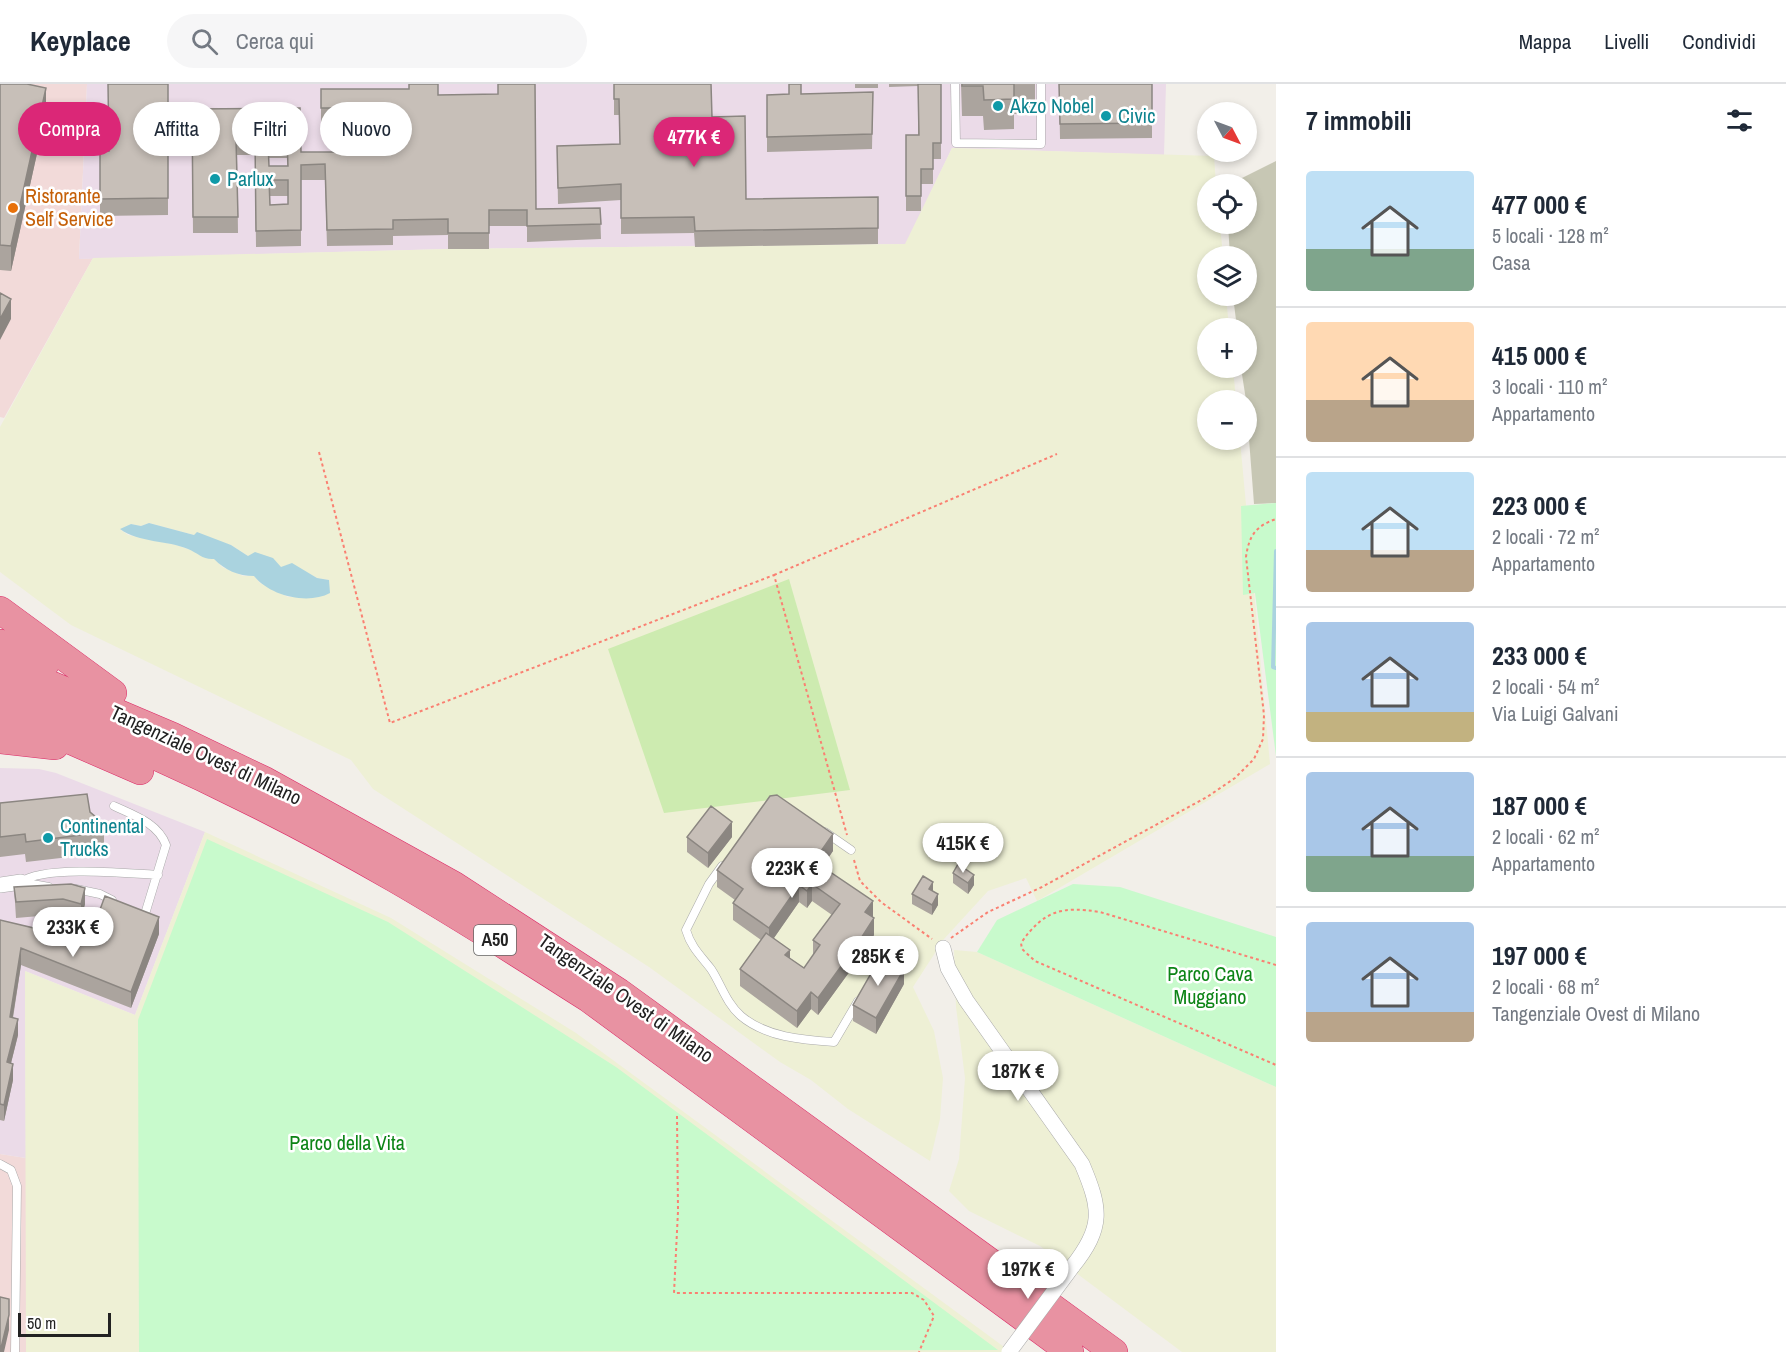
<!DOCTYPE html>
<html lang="it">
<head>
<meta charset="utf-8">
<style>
  body { margin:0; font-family:"Archivo Narrow",sans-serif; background:#f6f6f7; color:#1f2937; height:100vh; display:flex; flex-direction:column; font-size:22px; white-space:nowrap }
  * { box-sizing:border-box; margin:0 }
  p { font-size:20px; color:#747a83 }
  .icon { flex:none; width:33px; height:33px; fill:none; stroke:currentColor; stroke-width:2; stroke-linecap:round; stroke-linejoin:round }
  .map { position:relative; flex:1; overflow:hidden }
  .sheet { display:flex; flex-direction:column; background:#fff; width:510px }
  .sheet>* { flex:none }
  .hud { position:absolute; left:18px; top:18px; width:570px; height:54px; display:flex; gap:12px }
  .needle { width:39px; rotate:131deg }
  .controls { position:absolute; left:1197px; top:18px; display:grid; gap:12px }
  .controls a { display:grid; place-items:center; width:60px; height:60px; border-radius:50%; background:#fff; box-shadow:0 3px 9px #0003; font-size:30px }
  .scale { position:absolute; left:18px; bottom:15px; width:93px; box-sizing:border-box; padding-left:6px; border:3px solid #222; border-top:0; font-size:16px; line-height:21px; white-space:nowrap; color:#222; -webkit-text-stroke:4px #fff; paint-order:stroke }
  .price { position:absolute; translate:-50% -51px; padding:0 14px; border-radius:21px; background:#fff; color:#222; font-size:20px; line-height:39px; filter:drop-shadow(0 2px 3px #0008) }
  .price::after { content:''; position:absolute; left:50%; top:36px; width:18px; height:14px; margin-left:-9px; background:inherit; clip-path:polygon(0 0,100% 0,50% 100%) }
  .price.active { background:#db2777; color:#fff }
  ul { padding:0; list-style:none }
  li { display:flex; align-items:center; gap:18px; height:150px; padding:0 30px }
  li+li { border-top:2px solid #e0e1e3 }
  li span { display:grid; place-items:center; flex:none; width:168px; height:120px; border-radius:6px; color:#555 }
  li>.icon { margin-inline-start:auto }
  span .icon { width:72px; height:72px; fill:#fffc; stroke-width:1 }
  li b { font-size:26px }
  h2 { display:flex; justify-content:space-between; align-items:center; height:72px; padding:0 30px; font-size:26px }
  .pill { padding:0 21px; border-radius:27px; background:#fff; box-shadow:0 3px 9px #0003; font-size:21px; line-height:54px }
  .pill.active { background:#db2777; color:#fff }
  header { display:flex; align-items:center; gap:36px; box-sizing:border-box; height:84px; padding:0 30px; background:#fff; border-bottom:2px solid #e0e1e3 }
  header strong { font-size:28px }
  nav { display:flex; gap:33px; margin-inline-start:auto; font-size:21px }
  .search { width:420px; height:54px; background:#f6f6f7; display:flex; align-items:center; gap:15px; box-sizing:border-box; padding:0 21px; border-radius:33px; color:#747a83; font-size:22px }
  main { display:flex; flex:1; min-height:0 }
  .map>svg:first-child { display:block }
  .commercial { fill:#f2dad9 }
  .industrial { fill:#ebdbe8 }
  .construction { fill:#c7c7b4 }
  .farmland { fill:#eef0d5; fill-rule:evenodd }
  .grass { fill:#cdebb0 }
  .park { fill:#c8facc }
  .water { fill:#aad3df }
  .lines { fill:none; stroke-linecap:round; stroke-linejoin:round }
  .stream { stroke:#aad3df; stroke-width:4 }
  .lane-casing { stroke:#a9a9a9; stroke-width:9 }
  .street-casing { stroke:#a9a9a9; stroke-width:16 }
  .highway-casing { stroke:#dc2a67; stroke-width:28 }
  .path { stroke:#fa8072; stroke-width:2; stroke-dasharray:3 3; stroke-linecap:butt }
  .lane { stroke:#fff; stroke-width:8 }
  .street { stroke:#fff; stroke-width:15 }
  .highway { stroke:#e892a2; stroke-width:27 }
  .street-bridge-casing { stroke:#a9a9a9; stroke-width:16; stroke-linecap:butt }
  .street-bridge { stroke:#fff; stroke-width:15 }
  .wall { fill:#aba49e; fill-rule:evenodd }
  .shaded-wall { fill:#8b8681 }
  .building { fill:#c7bfb8; stroke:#8b8681; stroke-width:1.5; fill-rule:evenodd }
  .culture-dot { fill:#0f9aa8; stroke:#fff; stroke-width:2 }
  .food-dot { fill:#e8710a; stroke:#fff; stroke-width:2 }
  .labels { text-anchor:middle; stroke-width:5; stroke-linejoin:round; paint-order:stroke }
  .shield { fill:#fff; stroke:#646464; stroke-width:1.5 }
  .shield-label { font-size:18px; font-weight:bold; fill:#222 }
  .culture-label { font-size:20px; fill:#0d838f; stroke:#fff; text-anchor:start }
  .food-label { font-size:20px; fill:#c56008; stroke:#fff; text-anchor:start }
  .street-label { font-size:20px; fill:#222; stroke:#fff }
  .park-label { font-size:20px; fill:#0c8416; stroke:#fff }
</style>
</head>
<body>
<header>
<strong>Keyplace</strong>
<div class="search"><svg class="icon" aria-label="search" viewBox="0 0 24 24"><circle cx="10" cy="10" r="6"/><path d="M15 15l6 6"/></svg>Cerca qui</div>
<nav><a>Mappa</a><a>Livelli</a><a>Condividi</a></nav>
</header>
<main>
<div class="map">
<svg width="1276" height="1268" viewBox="0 0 1276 1268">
  <rect width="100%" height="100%" fill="#f2efe9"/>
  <!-- commercial -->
  <path class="commercial" d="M0 0H87L79 175 93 174 4 334 0 333Z
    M0 1070 26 1074V1268H0Z"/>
  <!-- industrial -->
  <path class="industrial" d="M87 0H1166L1164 71 952 64 906 160 448 165 79 175Z
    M0 684 39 685 56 689 205 748 135 931 25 887 26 1074 0 1070Z"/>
  <!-- construction -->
  <path class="construction" d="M1276 77V419L1254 420 1246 316 1241 284H1246V244H1237L1233 212H1246V172H1230L1228 140H1246V100H1233L1236 97Z"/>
  <!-- farmland -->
  <path class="farmland" d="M952 64 1214 72 1216 100H1208V140H1220L1223 172H1208V212H1226L1229 244H1208V284H1233L1236 316H1208V356H1240L1270 680 1037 817 1026 794 988 807 944 855 913 903 934 947 943 994 940 1035 930 1077 848 1025 811 996 780 978 649 883 373 705 351 676 71 541 0 488V343L93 174 448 165 905 160ZM149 439 231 461 248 472 281 484 292 480 317 494 329 496 300 513H288L260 499 254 492H243L222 483 214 474 176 461 128 451 121 446 131 440 141 442Z
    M205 748 391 834 576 949 1011 1268H26L25 887 135 931Z
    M954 866 977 868 1276 1003V1268H1182L1040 1162 969 1127 949 1107 959 1075 965 994 956 923Z"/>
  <!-- grass -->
  <path class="grass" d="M789 495 850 706 664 729 608 565Z"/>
  <!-- park -->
  <path class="park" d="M1276 419V672L1255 509 1243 511 1241 422Z
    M207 755 388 838 616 983 998 1266 139 1268 138 936Z
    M1073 800 1120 803 1276 853V1003L977 868 997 836Z"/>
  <!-- water -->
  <path class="water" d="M149 439 194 451 197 448 231 461 248 472 255 468 273 474 281 483 292 479 317 494 329 496 330 509C308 521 270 512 254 492 238 492 225 486 214 475 203 476 198 469 188 465 167 456 139 459 120 445L131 440 141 442Z"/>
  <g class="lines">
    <!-- stream -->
    <path class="stream" d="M1276 467 1273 583 1276 584"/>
    <!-- lane casing -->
    <g class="lane-casing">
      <path id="lane" d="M955 0 956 59 1041 60V0
        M114 722C133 731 158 739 166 761L145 830
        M825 748 851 766
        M722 782 709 800 686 846C691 863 700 871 711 885 721 900 726 919 741 932 766 953 802 956 834 958L858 917
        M21 798C43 781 128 789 158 791
        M21 798 49 803
        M76 805 100 810 112 816
        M0 1080 11 1086 17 1102 15 1268"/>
    </g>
    <!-- street casing -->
    <g class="street-casing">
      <path id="street" d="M0 801 21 798
        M943 864 948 884 966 916 1082 1080C1101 1125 1104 1143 1072 1183"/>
    </g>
    <!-- highway casing -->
    <g class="highway-casing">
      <path id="highway" d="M0 526 113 609
        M0 559 46 579
        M0 579 172 652 266 697 454 801 619 908 1114 1268
        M0 607C135 659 269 722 395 795 461 833 525 874 589 915L1070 1268
        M0 629 46 646 140 687
        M0 656 55 662"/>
    </g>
    <!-- path -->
    <path class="path" d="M319 368 390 639 774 491 847 751
      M774 491 1057 370
      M854 776 860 797 881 818 932 855
      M951 854 988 828 1042 803 1207 713 1235 694 1254 675 1263 655 1264 631 1246 473C1249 451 1256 442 1276 435
      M1276 881 1100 828C1062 822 1044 826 1021 859L1022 865 1035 877 1276 981
      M677 1032 678 1127 674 1209H912L924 1216 934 1232 919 1268"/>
    <!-- lane -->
    <use href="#lane" class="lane"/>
    <!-- street -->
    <use href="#street" class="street"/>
    <!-- highway -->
    <use href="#highway" class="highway"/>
    <!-- street-bridge casing -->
    <g class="street-bridge-casing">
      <path id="street-bridge" d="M1009 1268 1072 1183"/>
    </g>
    <!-- street-bridge -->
    <use href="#street-bridge" class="street-bridge"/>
  </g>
  <!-- wall -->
  <path class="wall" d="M0 0 46 29 11 187 0 186Z
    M168 0V131L100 132V67H109Z
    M614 0 712 33 746 115 878 113V160L695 163 694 149 621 150V116L558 120 557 62 620 60 619 31H614Z
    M855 0H878V4H855Z
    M889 0H941V75H933V100H921V127H906V51H918V2L889 3Z
    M961 0H1035V30H1014V45L984 46 983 32H962Z
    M1059 0H1152V54L1060 55Z
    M321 5 438 11 536 125 600 124 601 155 527 158V142H489V165H448V151L393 152V161L327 162 325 96H301V162L256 163 255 71H237L238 149H193L192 25 300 24 301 68H341L340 40H321ZM268 74H287V82H269ZM269 112H288V120L270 121Z
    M873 8 872 65 767 68V11Z
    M0 719 90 728 104 748V769L26 778 25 770 0 773Z
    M687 753H732L708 784 687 768Z
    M833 767 822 783 873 833 874 851 858 876 818 931 811 925 797 944 740 902V885L761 856 733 836V819L735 816 717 803V786ZM812 817 832 831 813 856V871L804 884 790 874 774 854 799 818 807 824Z
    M953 789 974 801 968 810 953 799Z
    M14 803 85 820 81 835 63 830 16 834Z
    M933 807 938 821 932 831 912 820V810Z
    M0 836 34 844 90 853 159 850 131 924 21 881 13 934 18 951 11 979 13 996 4 1037 0 1036Z
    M904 900 876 950 853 937V921Z"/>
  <!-- shaded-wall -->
  <path class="shaded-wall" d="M46 4V29L11 187V162Z
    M11 215V235L0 256V235Z
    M732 738V753L708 784V769Z
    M833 750V767L814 794V777Z
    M974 791V801L968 810V799Z
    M933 798V808L929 805Z
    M812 800V817L807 824V807Z
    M799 801V818L769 861V844Z
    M85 804V820L81 835V820Z
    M938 810V821L932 831V821Z
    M873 817V834L865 828Z
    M159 833V850L131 924V908Z
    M874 834V851L858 876 818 931V914Z
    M21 864V881L10 950V933Z
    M790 866V883L785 871Z
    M904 885V900L876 950V934Z
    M811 908V925L797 944V927Z
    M18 935V951L7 995V978Z
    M13 980V996L4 1037V1021Z
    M9 1215V1246L4 1268H0Z"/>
  <!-- building -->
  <path class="building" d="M0 0H27L46 4 11 162 0 161Z
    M108 0H168V114L100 115V67H109Z
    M409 0H438V11L498 10V0H535L536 125 600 124 601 140 527 142V126H489V149H448V135L393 136V145L327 146 325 80 301 81V146L256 147 255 55H236L238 133H193L192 25 300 24 301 68H341L340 24H321V5H409ZM268 58H287L288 82H269ZM269 96H288V120L270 121Z
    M614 0H711L712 33 745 32 746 115 878 113V144L695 147 694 133 621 134V100L558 104 557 62 620 60 619 15H614Z
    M789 0H801V10L873 8 872 50 767 53V11L789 10Z
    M918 0H941V59H933V85H921V112H906V51H919Z
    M962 0H1014V15L984 16 983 2H962Z
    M1059 0H1152V39L1060 40Z
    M0 209 11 215 0 235Z
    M87 710 90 728 103 739 104 748 26 758 25 750 0 753V719Z
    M777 711 833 750 814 777 873 817 865 828 874 834 858 859 818 914 811 908 797 927 740 885 766 849 790 866 785 871 804 884 820 861 813 856 840 820 812 800 807 807 799 801 769 844 733 819 743 805 717 786 770 712Z
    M711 722 732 738 708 769 687 753Z
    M958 780 974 791 968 799 953 789Z
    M923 792 933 798 929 805 938 810 932 821 912 810Z
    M71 800 85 804 81 820 63 815 16 818 14 803Z
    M105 812 159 833 131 908 21 864 10 933 18 935 7 978 13 980 4 1021 0 1020V836L34 844 39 832 90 853Z
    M881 872 904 885 876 934 853 921Z
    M0 1213 9 1215V1231L0 1268Z"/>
  <!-- markers -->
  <g class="culture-dot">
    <circle cx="998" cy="22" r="6"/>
    <circle cx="1106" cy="32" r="6"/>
    <circle cx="215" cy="95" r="6"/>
    <circle cx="48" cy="754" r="6"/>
  </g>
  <circle class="food-dot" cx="13" cy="124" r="6"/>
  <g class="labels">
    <!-- shield labels -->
    <rect class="shield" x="474" y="841" width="42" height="30" rx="4.5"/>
    <g class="shield-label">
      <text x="495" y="862">A50</text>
    </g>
    <!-- culture labels -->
    <g class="culture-label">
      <text x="1010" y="29">Akzo Nobel</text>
      <text x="1118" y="39">Civic</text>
      <text x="227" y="102">Parlux</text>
      <text x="60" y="749">Continental<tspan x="60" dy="23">Trucks</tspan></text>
    </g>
    <!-- food labels -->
    <g class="food-label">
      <text x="25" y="119">Ristorante<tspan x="25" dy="23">Self Service</tspan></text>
    </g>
    <!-- street labels -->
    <g class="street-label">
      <text transform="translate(206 671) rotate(25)" y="7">Tangenziale Ovest di Milano</text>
      <text transform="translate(626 914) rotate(35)" y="7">Tangenziale Ovest di Milano</text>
    </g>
    <!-- park labels -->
    <g class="park-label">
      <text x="1210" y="897">Parco Cava<tspan x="1210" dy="23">Muggiano</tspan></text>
      <text x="347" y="1066">Parco della Vita</text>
    </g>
  </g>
</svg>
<div class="controls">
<a><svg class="needle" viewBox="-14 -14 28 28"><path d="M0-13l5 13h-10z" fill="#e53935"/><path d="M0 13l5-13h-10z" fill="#747a83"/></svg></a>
<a><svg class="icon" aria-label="locate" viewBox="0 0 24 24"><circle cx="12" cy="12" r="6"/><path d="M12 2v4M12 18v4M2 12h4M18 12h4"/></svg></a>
<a><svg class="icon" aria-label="layers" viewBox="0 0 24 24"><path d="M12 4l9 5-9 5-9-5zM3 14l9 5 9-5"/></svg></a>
<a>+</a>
<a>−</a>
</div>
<div class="scale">50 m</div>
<b class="price active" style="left:694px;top:84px">477K €</b>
<b class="price" style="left:963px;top:790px">415K €</b>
<b class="price" style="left:792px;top:815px">223K €</b>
<b class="price" style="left:73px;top:874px">233K €</b>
<b class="price" style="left:878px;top:903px">285K €</b>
<b class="price" style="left:1018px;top:1018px">187K €</b>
<b class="price" style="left:1028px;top:1216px">197K €</b>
<div class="hud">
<a class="pill active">Compra</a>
<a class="pill">Affitta</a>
<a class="pill">Filtri</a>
<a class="pill">Nuovo</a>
</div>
</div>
<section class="sheet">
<h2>7 immobili<svg class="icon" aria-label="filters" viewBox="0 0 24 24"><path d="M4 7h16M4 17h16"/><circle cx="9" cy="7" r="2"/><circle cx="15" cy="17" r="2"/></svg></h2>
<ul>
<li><span style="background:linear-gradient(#bfe0f5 65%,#7fa58c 0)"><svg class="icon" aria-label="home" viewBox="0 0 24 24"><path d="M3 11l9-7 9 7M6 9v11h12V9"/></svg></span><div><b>477 000 €</b><p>5 locali · 128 m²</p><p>Casa</p></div></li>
<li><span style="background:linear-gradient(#ffd9b3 65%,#b9a48a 0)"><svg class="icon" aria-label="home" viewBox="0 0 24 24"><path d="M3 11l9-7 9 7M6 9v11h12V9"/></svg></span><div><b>415 000 €</b><p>3 locali · 110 m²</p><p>Appartamento</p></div></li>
<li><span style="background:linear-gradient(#bfe0f5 65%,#b9a48a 0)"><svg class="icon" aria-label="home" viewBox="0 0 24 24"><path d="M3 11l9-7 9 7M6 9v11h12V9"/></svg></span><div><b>223 000 €</b><p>2 locali · 72 m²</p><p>Appartamento</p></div></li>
<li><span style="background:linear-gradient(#a9c7e8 75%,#c2b280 0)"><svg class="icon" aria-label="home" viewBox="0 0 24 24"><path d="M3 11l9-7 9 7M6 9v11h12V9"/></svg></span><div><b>233 000 €</b><p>2 locali · 54 m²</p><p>Via Luigi Galvani</p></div></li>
<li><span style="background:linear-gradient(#a9c7e8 70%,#7fa58c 0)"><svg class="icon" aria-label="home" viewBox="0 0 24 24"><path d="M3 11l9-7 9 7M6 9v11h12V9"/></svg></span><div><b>187 000 €</b><p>2 locali · 62 m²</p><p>Appartamento</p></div></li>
<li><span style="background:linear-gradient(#a9c7e8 75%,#b9a48a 0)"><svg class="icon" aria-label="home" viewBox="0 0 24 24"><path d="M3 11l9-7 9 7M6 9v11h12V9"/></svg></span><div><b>197 000 €</b><p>2 locali · 68 m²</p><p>Tangenziale Ovest di Milano</p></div></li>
</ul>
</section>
</main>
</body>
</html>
